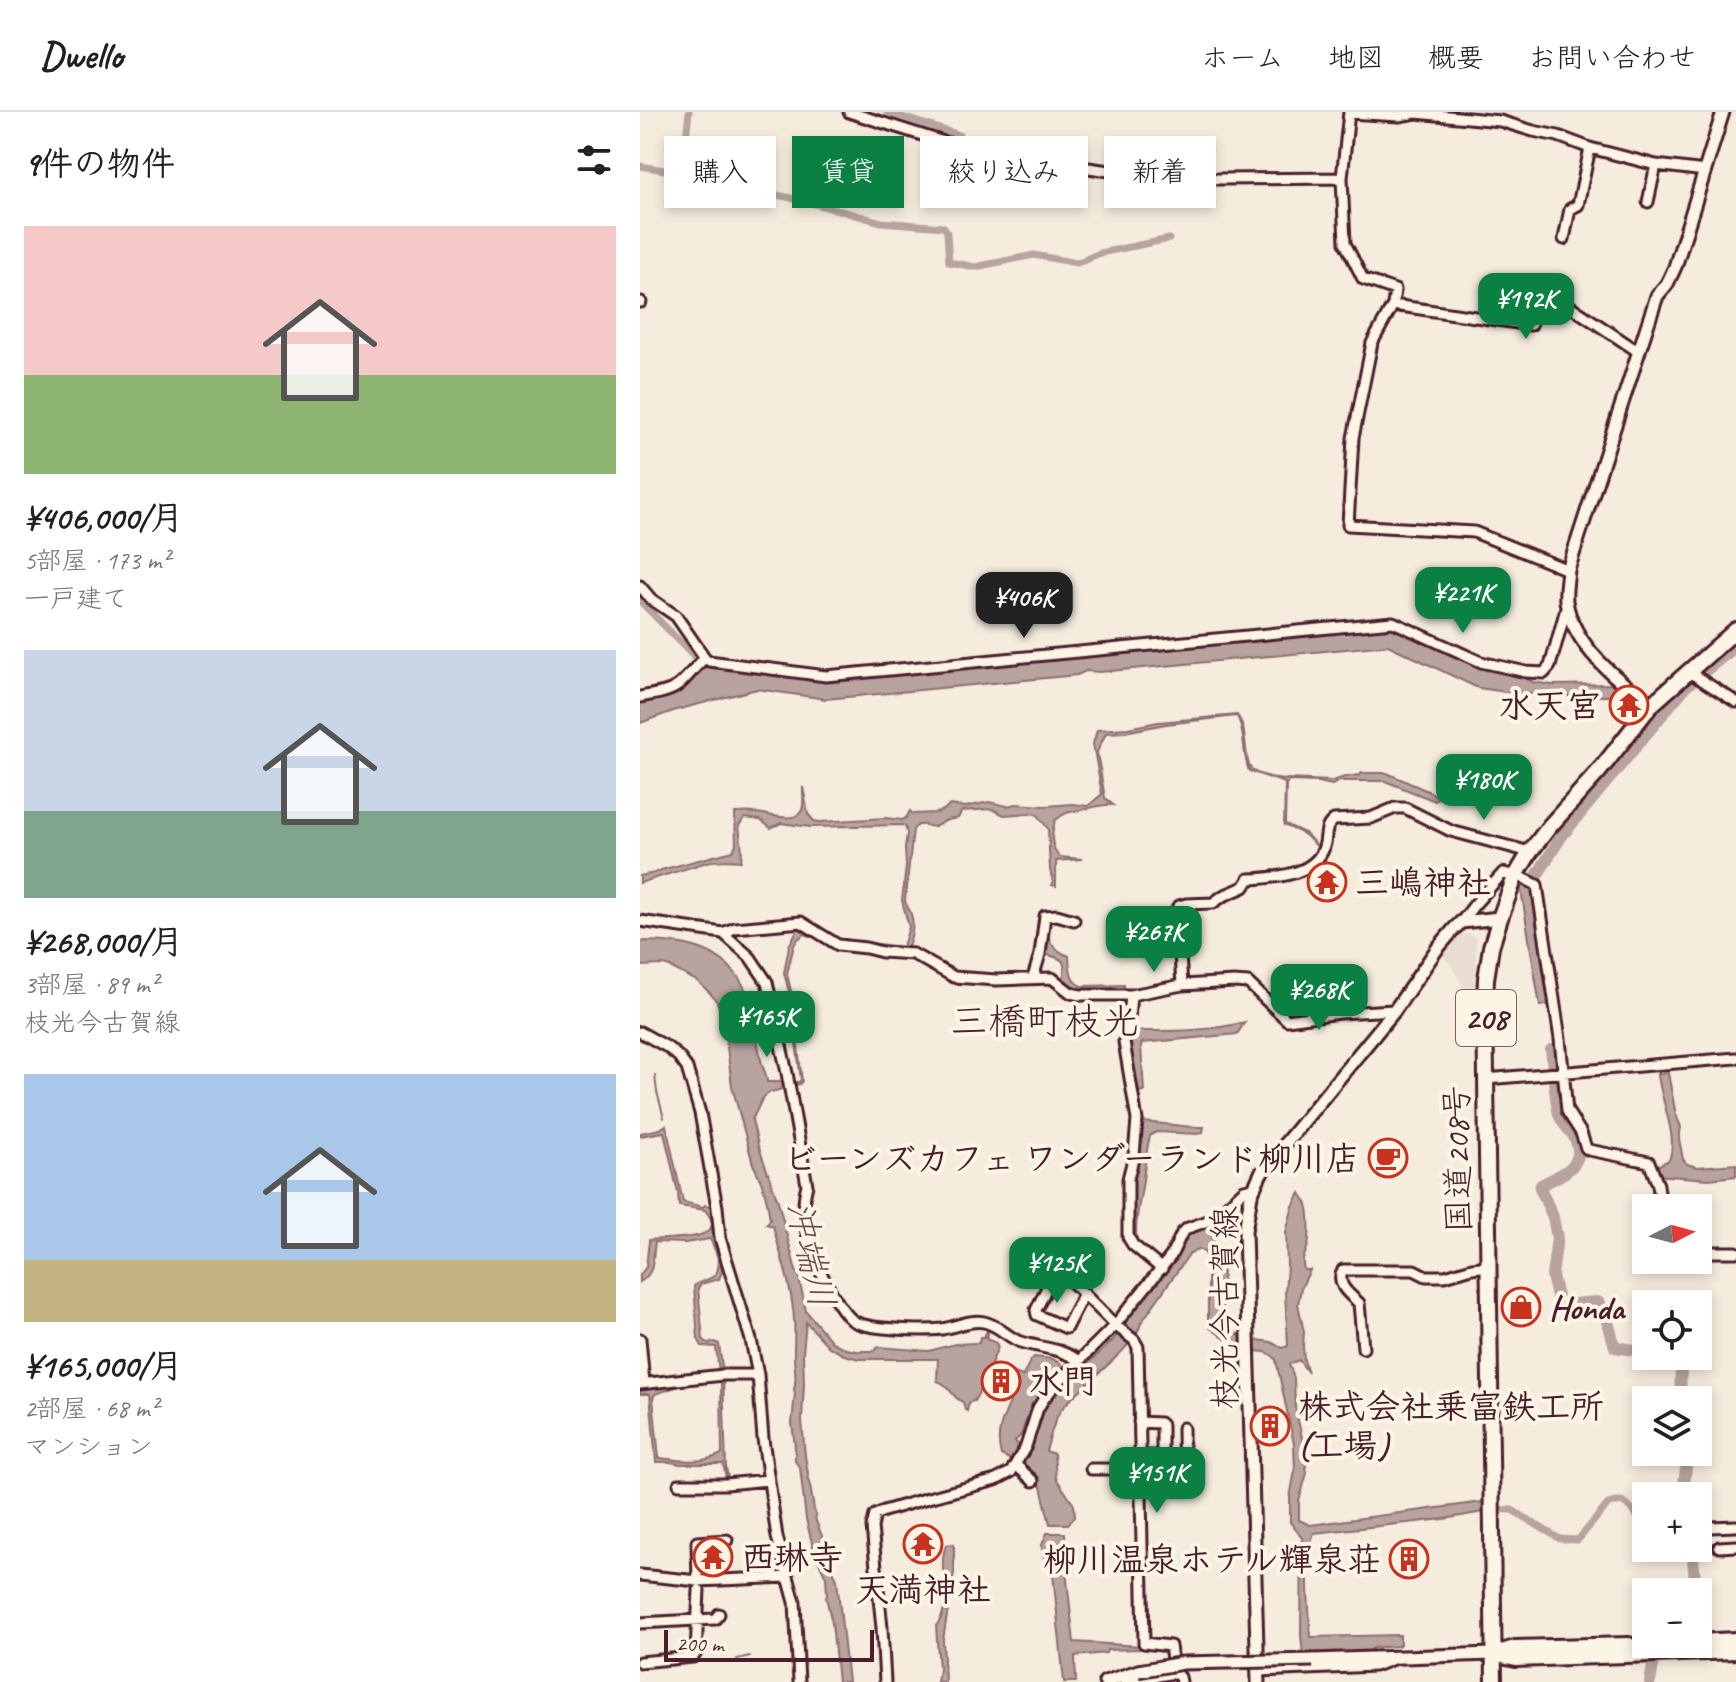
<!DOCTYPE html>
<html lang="ja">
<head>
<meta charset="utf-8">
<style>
  body { margin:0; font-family:Caveat,"Klee One",sans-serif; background:#f2f2f2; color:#202124; height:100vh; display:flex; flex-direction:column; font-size:30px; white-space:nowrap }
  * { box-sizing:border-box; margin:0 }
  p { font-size:26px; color:#757577 }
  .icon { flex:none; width:44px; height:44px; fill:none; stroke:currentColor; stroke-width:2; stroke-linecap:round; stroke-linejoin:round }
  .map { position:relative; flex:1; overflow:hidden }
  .sheet { display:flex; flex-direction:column; background:#fff; width:640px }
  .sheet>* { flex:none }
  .hud { position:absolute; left:24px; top:24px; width:760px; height:72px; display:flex; gap:16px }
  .needle { width:52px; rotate:84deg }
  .tools { position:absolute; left:992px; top:1082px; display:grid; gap:16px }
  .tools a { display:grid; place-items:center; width:80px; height:80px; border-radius:0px; background:#fff; box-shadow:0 4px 12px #0003; font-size:40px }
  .scale { position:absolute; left:24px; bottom:20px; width:210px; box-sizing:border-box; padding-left:8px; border:4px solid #4a1f2b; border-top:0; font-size:22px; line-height:28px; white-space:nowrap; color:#4a1f2b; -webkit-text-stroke:6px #fcf5e5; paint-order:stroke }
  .price { position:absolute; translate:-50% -68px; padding:0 18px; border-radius:16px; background:#0b8043; color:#fff; font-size:26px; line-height:52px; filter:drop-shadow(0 2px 4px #0008) }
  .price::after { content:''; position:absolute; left:50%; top:48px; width:24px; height:18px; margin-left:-12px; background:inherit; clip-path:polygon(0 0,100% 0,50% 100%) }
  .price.on { background:#222; color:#fff }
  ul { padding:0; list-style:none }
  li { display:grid; align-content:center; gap:16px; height:424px; padding:0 24px }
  li span { display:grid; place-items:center; height:248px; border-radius:0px; color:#555 }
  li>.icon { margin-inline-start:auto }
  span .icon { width:144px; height:144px; fill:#fffc; stroke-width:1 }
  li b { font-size:34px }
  h2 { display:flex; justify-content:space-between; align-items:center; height:96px; padding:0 24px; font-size:34px }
  .tag { padding:0 28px; border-radius:0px; background:#fff; box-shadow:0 4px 12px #0003; font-size:28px; line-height:72px }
  .tag.on { background:#0b8043; color:#fff }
  header { display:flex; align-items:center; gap:48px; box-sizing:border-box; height:112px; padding:0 40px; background:#fff; border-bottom:2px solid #e0e0e0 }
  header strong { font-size:38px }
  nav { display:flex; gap:44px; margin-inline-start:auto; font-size:28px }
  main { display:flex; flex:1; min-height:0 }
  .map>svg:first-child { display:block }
  .built { fill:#e8ddd0 }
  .water { fill:#b8a39e; stroke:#8c6e70; stroke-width:2; fill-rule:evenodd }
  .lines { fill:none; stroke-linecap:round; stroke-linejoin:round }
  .stream { stroke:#8c6e70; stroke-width:2 }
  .canal { stroke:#b8a39e; stroke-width:7 }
  .river { stroke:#b8a39e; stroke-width:12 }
  .minor-casing { stroke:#4a1f2b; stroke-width:15 }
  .major-casing { stroke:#4a1f2b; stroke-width:17 }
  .highway-casing { stroke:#4a1f2b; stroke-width:20 }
  .minor { stroke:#fcf5e5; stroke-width:9 }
  .major { stroke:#fcf5e5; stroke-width:11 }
  .highway { stroke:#fcf5e5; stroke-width:14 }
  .major-bridge-casing { stroke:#4a1f2b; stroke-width:17; stroke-linecap:butt }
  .major-bridge { stroke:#fcf5e5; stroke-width:11 }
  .labels { text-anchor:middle; stroke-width:8; stroke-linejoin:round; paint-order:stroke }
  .shield { fill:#fcf5e5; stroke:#7f5f63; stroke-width:2 }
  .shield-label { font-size:32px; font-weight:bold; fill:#4a1f2b }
  .poi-label { font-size:34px; font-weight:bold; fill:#4a1f2b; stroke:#fcf5e5; text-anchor:start }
  .street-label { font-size:34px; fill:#4a1f2b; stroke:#fcf5e5 }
  .water-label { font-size:36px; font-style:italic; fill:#704d53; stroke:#fcf5e5 }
  .quarter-label { font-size:38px; fill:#4a1f2b; stroke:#fcf5e5 }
</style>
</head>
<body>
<header>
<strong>Dwello</strong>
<nav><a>ホーム</a><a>地図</a><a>概要</a><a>お問い合わせ</a></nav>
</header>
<main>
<section class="sheet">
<h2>9件の物件<svg class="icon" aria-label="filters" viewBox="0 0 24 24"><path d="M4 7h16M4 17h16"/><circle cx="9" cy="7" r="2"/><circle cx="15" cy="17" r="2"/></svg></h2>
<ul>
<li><span style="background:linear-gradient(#f6c9c9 60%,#8fb573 0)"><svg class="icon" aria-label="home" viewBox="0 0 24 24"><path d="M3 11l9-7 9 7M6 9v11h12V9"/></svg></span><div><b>¥406,000/月</b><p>5部屋 · 173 m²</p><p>一戸建て</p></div></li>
<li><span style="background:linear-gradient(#c9d6e8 65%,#7fa58c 0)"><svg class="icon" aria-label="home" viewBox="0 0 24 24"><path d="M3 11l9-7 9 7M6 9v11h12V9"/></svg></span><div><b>¥268,000/月</b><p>3部屋 · 89 m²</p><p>枝光今古賀線</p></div></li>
<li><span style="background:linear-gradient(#a9c7e8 75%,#c2b280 0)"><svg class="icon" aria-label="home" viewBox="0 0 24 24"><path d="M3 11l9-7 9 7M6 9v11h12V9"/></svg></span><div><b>¥165,000/月</b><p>2部屋 · 68 m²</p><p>マンション</p></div></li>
</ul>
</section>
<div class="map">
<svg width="1096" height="1570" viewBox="0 0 1096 1570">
  <rect width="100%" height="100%" fill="#f5ecde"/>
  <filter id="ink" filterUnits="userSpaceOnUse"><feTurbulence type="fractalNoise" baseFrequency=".0125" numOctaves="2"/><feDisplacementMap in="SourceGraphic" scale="16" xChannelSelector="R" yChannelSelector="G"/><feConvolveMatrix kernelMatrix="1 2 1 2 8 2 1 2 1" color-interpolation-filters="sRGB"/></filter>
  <g filter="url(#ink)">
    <!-- built -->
    <path class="built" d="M820 822H830L836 826 837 890 829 889 827 881 811 853 800 839 809 828Z"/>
    <!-- water -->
    <path class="water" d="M751 512 843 557 878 563 893 570 912 573 976 572V579H981L999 588 997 593 979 584H908L884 580 874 581 838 576 748 533 460 560 446 559 437 563 186 587 117 577 36 598 0 611V588C12 584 27 582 38 577 53 570 58 552 75 552 81 552 88 555 94 556L240 562 245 564 253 562Z
      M597 603C609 618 603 649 612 658 616 662 624 663 630 665 637 667 641 669 648 667L692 669 705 665 720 663 722 661H747L790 680 798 685 795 689 745 669H700L692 673 678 670 649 669 646 673 645 712 665 721 681 738 664 722 644 713 645 671 609 659C602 642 606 621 597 604L526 612 485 620 466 621 457 640 465 686 473 693C463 692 455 695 446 697 433 699 425 699 415 709 411 721 410 736 420 745L442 747 416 749V774L412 773 413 770 410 758 408 717 398 703 392 701 364 703 352 697 322 699 318 706 307 708 294 715C286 714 279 709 273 718L265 789C266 793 269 797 271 802 275 813 271 827 267 837 254 840 243 834 229 832 208 829 185 831 165 822L158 827 154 833 147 862 152 883 162 969 160 972 128 981 122 987 112 1008 118 1033 138 1089 156 1159 162 1170 160 1171 166 1199 192 1230 206 1237 217 1239H233L239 1235 289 1239 315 1232 337 1231H339L340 1225H344L348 1216H350L346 1227 356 1231 358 1235 351 1252 363 1257 353 1281 341 1277 334 1289 329 1290 327 1299 325 1298 323 1290C312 1287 310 1272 297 1269L298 1247H219L204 1243 189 1235 166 1210 163 1241 164 1272 162 1308 165 1344 176 1409 184 1429 182 1431 197 1468 208 1570H198L192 1511 186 1485 187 1482 186 1465 174 1439 166 1407 160 1356 155 1349V1335L152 1311 155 1281 154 1277C158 1265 153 1252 154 1240 154 1229 155 1219 154 1208 152 1175 141 1145 133 1114L126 1112 130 1108C128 1089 122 1068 113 1052L92 974 83 904 77 890 69 880 57 869 30 855 23 853 0 854V829C44 829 86 835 106 879 113 893 114 912 117 928 119 936 120 945 122 952 124 959 127 963 127 970H159L161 968 150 884 144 861 149 834 159 814 179 825 189 822 195 826 260 835 263 834 269 815 262 789 266 754 265 736 267 721 265 714 262 713 170 715 141 711 131 716 120 708 105 706 99 713 102 739 101 749C92 748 76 748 67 750L0 771V764C8 762 15 762 21 758L93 739 96 732 95 701C101 701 108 700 115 701 126 701 152 711 160 701 166 695 162 682 163 675L168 702 174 709 180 710 246 706 262 708 266 706 270 699 273 702 296 701 303 698 310 693 325 695 349 690 367 694 376 692 405 694 433 692 448 694 462 682 453 632 457 618 488 616 518 610Z
      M883 770 894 776 911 892 900 894 881 778Z
      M406 827H410C411 835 421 841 429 844 430 856 429 868 442 874L484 873 485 878 441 879 433 877 423 868C427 846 423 847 403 842Z
      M605 910 597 922 502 931 501 934 504 979 496 980 487 929 492 919C530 919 567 920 605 910Z
      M1028 961 1036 1003 1041 1015 1039 1027 1043 1047 1047 1052 1057 1055 1096 1052V1064L1069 1067 1015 1063V1055L1029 1048C1039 1024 1020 988 1018 962Z
      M499 1010C521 1010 542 1016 564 1015L563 1020 558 1022 516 1020 510 1024C506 1039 505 1053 503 1068 500 1090 494 1109 497 1131 481 1107 495 1040 499 1010Z
      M26 1013 43 1090 63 1095 65 1093 74 1095 76 1111 74 1125 81 1143 82 1160 79 1167 61 1172 58 1176 63 1227 67 1231 75 1230 79 1232 83 1262 79 1261 76 1235 62 1234 58 1227 54 1174C60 1168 65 1170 72 1165 85 1157 75 1137 70 1127L45 1131 15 1130C12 1147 16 1160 0 1170V1163L6 1155 9 1128C23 1125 94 1132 65 1098L39 1094 38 1081 24 1020 0 1024V1021L20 1017Z
      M660 1081C661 1083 667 1091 667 1093 670 1099 670 1126 668 1133 665 1145 661 1144 664 1158H670L661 1176 658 1192 664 1220 663 1234 664 1248 668 1261 659 1248 649 1252 654 1266 655 1295 662 1326 667 1361 659 1389V1408L670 1413 843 1390 844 1400 804 1407 674 1421C664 1446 669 1497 671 1525L760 1523V1532L758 1534 733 1536 730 1539 663 1542 661 1524 662 1426 650 1410V1385L655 1359 654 1332 636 1248C628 1236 618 1241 605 1238 593 1235 581 1223 570 1216L568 1207V1148L565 1141 559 1137 550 1141 501 1211C496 1236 439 1274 421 1298 413 1309 410 1326 406 1339L414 1342 416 1366 434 1393 435 1405 428 1412H410L401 1375 381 1354C388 1335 395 1307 406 1291 423 1265 453 1251 473 1228 483 1216 491 1201 501 1188 510 1176 521 1166 529 1155 545 1136 539 1119 569 1114 571 1127 581 1138 583 1152L582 1202 584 1214 604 1226 631 1230 642 1236 648 1234 645 1180 647 1154 646 1120 653 1094Z
      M394 1245 413 1247 425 1255 418 1264 398 1280 400 1281 394 1291H392L381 1323 375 1329 380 1335 374 1347H369L361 1343C355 1323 362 1308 370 1290L361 1284 371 1260 383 1264 390 1249Z
      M83 1265 86 1356 89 1369H87L83 1352H40L30 1350H16L10 1282H0V1274ZM69 1270H81L82 1342C61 1352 42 1349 19 1346L13 1286 15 1282 42 1273Z
      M407 1421H425L427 1468 434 1530 502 1534V1537L467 1538 466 1541 435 1544 436 1570H424L413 1462 403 1443 402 1433Z
      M314 1432V1461L303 1528 305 1570H297L299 1557 296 1514C315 1491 296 1458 306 1433Z"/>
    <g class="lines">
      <!-- stream -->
      <path class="stream" d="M15 964 17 980 24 1006
        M97 1547 110 1544"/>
      <!-- canal -->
      <path class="canal" d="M247 0 319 23
        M0 54 42 61 168 90 241 110 304 115 307 121 309 150 335 155 394 143 437 151 460 141 529 127
        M42 61 49 0
        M0 489 53 543 61 554
        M1016 600 1021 603
        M853 1397 872 1398 920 1427 938 1428 968 1392 982 1389 992 1397 1006 1416"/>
      <!-- river -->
      <path class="river" d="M889 781 888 778 921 725 1046 574 1096 534
        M911 938C914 959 914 981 919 1002 921 1010 928 1016 933 1023 950 1053 922 1062 901 1073L900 1076 913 1105 917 1126 912 1164 919 1193 958 1190 965 1200 975 1235 1006 1240
        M1035 1244 1041 1254 1040 1288
        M1043 1384 1047 1345 1044 1340
        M1052 1436 1055 1467 1061 1489 1058 1496
        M1010 1570 1017 1532"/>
      <!-- minor casing -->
      <g class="minor-casing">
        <path id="minor" d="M209 0 304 30 414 51 476 60 577 67 702 66
          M709 0 702 66 705 131 723 167 755 178 753 193 732 231 713 326 708 413 834 420 928 458
          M709 1 759 4 776 1 860 9 893 19 918 24 950 36 1016 53 1065 59
          M1008 90 1016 53
          M924 127 930 97 938 93 950 36
          M0 190H1
          M753 193 891 213 903 176 999 240
          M0 474 11 487 36 504 65 546 69 549 186 564 753 510 841 550 886 560 904 561 910 554 927 493
          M1049 560 1096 590
          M0 585C14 582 32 581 42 570 50 562 56 554 65 546
          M0 809 83 821 110 845 127 870 147 961 167 1073C160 1097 167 1127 176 1150 183 1166 199 1197 212 1208 225 1218 285 1219 302 1217 316 1215 330 1207 344 1210 359 1213 368 1226 381 1230 403 1237 419 1235 439 1249
          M821 810 835 792 863 761 881 765 897 773 920 927 927 999 941 1021 946 1036 949 1038 1009 1050 1018 1073 1021 1096
          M83 821 95 816 161 810 198 833 226 836 242 840 273 842 314 865 356 868 412 866 431 881 440 883H491L542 873 594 870 608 871 647 908 700 901 755 898
          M393 866 400 842 405 804 417 803 434 808
          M542 873 537 797 539 794 546 792 573 791 583 784 604 775 609 767C636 766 679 763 685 731 687 720 685 715 694 708L731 706 755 696H765L811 719 890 740
          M491 883 488 919 484 930 497 1008 494 1043 488 1067V1125L493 1133 522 1157
          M0 920 27 935 39 945 47 956 60 1001 77 1095 80 1126 111 1228 118 1263 123 1327 137 1425 155 1490 159 1570
          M846 967 1096 946
          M1058 1140H1096
          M444 1181 426 1216 397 1203 396 1198 414 1161 432 1170 475 1213 494 1228 498 1235 504 1531 530 1534 534 1561 540 1565 541 1570
          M0 1227 4 1271
          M723 1236 719 1191C709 1182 695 1172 703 1158H774L786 1164H805L832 1156 849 1154
          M0 1272 83 1263H118
          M499 1310 520 1311 522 1313V1342L520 1344H500
          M376 1353 393 1369
          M451 1357H500
          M39 1372H86L128 1368
          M500 1377 544 1378 543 1316
          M1070 1415 1096 1414
          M1079 1435 1096 1434
          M0 1463 58 1469 148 1465
          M58 1469 57 1430 87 1428
          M0 1511 75 1507 79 1502
          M0 1550 53 1545 56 1541 59 1478
          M618 1559 735 1554 753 1547
          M245 1570 242 1516 232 1415 235 1403 244 1399 288 1386 356 1368 371 1360 386 1334 398 1296 405 1285 420 1268 475 1213 531 1144 542 1121 548 1116 573 1107 604 1078 613 1076
          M485 1570 534 1561"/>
      </g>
      <!-- major casing -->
      <g class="major-casing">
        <path id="major" d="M1011 593C977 568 933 534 926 489 925 479 927 468 928 458L1011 202 1017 184 1027 172 1035 155 1083 0
          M673 1548 853 1542
          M465 1570 498 1559
          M618 1570 605 1119 611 1083 621 1061 755 898 797 837 814 817 821 810 860 806"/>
      </g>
      <!-- highway casing -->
      <g class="highway-casing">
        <path id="highway" d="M1058 1530 1096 1528
          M853 1542 876 1547 1096 1539
          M855 1542 875 1536 989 1533
          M854 1570 845 890 846 867 851 835 860 806 875 765 890 740 909 715 960 658 1011 593 1096 518"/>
      </g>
      <!-- minor -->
      <use href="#minor" class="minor"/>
      <!-- major -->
      <use href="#major" class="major"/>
      <!-- highway -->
      <use href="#highway" class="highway"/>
      <!-- major-bridge casing -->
      <g class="major-bridge-casing">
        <path id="major-bridge" d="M498 1559 543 1551 673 1548"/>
      </g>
      <!-- major-bridge -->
      <use href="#major-bridge" class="major-bridge"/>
    </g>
  </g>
  <!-- icons -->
  <defs>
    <g id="temple-ring" transform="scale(2)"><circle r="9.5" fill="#fcf5e5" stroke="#c8321e" stroke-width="1.5"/><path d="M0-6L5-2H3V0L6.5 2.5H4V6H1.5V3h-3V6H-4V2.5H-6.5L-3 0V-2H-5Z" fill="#c8321e"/></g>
    <g id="cafe-ring" transform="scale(2)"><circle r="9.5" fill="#fcf5e5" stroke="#c8321e" stroke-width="1.5"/><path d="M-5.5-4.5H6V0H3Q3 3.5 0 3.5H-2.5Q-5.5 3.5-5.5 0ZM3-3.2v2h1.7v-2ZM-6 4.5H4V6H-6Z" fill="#c8321e"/></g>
    <g id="shop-ring" transform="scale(2)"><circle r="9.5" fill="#fcf5e5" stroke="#c8321e" stroke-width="1.5"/><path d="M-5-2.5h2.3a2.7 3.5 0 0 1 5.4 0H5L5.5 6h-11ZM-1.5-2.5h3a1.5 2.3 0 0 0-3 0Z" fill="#c8321e"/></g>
    <g id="building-ring" transform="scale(2)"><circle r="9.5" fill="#fcf5e5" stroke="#c8321e" stroke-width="1.5"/><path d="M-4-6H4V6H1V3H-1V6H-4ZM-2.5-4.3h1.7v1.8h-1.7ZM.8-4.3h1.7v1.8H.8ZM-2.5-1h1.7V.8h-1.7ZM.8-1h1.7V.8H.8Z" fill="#c8321e"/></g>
  </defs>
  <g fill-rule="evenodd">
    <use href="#temple-ring" x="989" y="593"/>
    <use href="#temple-ring" x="687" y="770"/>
    <use href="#cafe-ring" x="748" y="1046"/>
    <use href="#shop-ring" x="881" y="1195"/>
    <use href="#building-ring" x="361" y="1269"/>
    <use href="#building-ring" x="630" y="1314"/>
    <use href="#temple-ring" x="283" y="1432"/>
    <use href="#temple-ring" x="73" y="1445"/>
    <use href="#building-ring" x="769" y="1447"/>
  </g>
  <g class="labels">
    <!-- shield labels -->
    <rect class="shield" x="816" y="878" width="60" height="56" rx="6"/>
    <g class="shield-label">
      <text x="846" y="917">208</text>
    </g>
    <!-- poi labels -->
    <g class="poi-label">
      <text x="961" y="605" text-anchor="end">水天宮</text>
      <text x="715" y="782">三嶋神社</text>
      <text x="720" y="1058" text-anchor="end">ビーンズカフェ ワンダーランド柳川店</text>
      <text x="909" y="1207">Honda</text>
      <text x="389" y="1281">水門</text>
      <text x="658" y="1306">株式会社乗富鉄工所<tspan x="658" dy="39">(工場)</tspan></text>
      <text x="101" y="1457">西琳寺</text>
      <text x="741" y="1459" text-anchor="end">柳川温泉ホテル輝泉荘</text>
      <text x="283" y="1489" text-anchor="middle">天満神社</text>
    </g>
    <!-- street labels -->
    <g class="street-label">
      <text transform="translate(817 1047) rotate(-91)" y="12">国道208号</text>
      <text transform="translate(584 1196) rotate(-90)" y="12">枝光今古賀線</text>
    </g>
    <!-- water labels -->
    <g class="water-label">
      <text transform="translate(172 1142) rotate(77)" y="13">沖端川</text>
    </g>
    <!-- quarter labels -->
    <g class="quarter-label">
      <text x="405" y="922">三橋町枝光</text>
    </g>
  </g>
</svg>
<div class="tools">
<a><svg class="needle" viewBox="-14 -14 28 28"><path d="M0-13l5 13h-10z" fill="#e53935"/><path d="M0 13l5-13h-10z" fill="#757577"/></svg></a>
<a><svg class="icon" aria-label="locate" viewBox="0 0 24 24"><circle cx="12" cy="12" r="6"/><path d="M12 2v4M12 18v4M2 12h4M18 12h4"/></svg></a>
<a><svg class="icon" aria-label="layers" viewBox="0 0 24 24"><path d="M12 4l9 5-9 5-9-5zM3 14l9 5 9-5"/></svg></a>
<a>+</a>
<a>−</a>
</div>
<div class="scale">200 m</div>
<b class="price" style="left:886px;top:229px">¥192K</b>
<b class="price" style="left:823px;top:523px">¥221K</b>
<b class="price on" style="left:384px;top:528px">¥406K</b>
<b class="price" style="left:844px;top:710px">¥180K</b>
<b class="price" style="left:514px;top:862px">¥267K</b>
<b class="price" style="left:679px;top:920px">¥268K</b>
<b class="price" style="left:127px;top:947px">¥165K</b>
<b class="price" style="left:417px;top:1193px">¥125K</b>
<b class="price" style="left:517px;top:1403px">¥151K</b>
<div class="hud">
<a class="tag">購入</a>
<a class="tag on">賃貸</a>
<a class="tag">絞り込み</a>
<a class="tag">新着</a>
</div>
</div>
</main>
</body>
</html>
